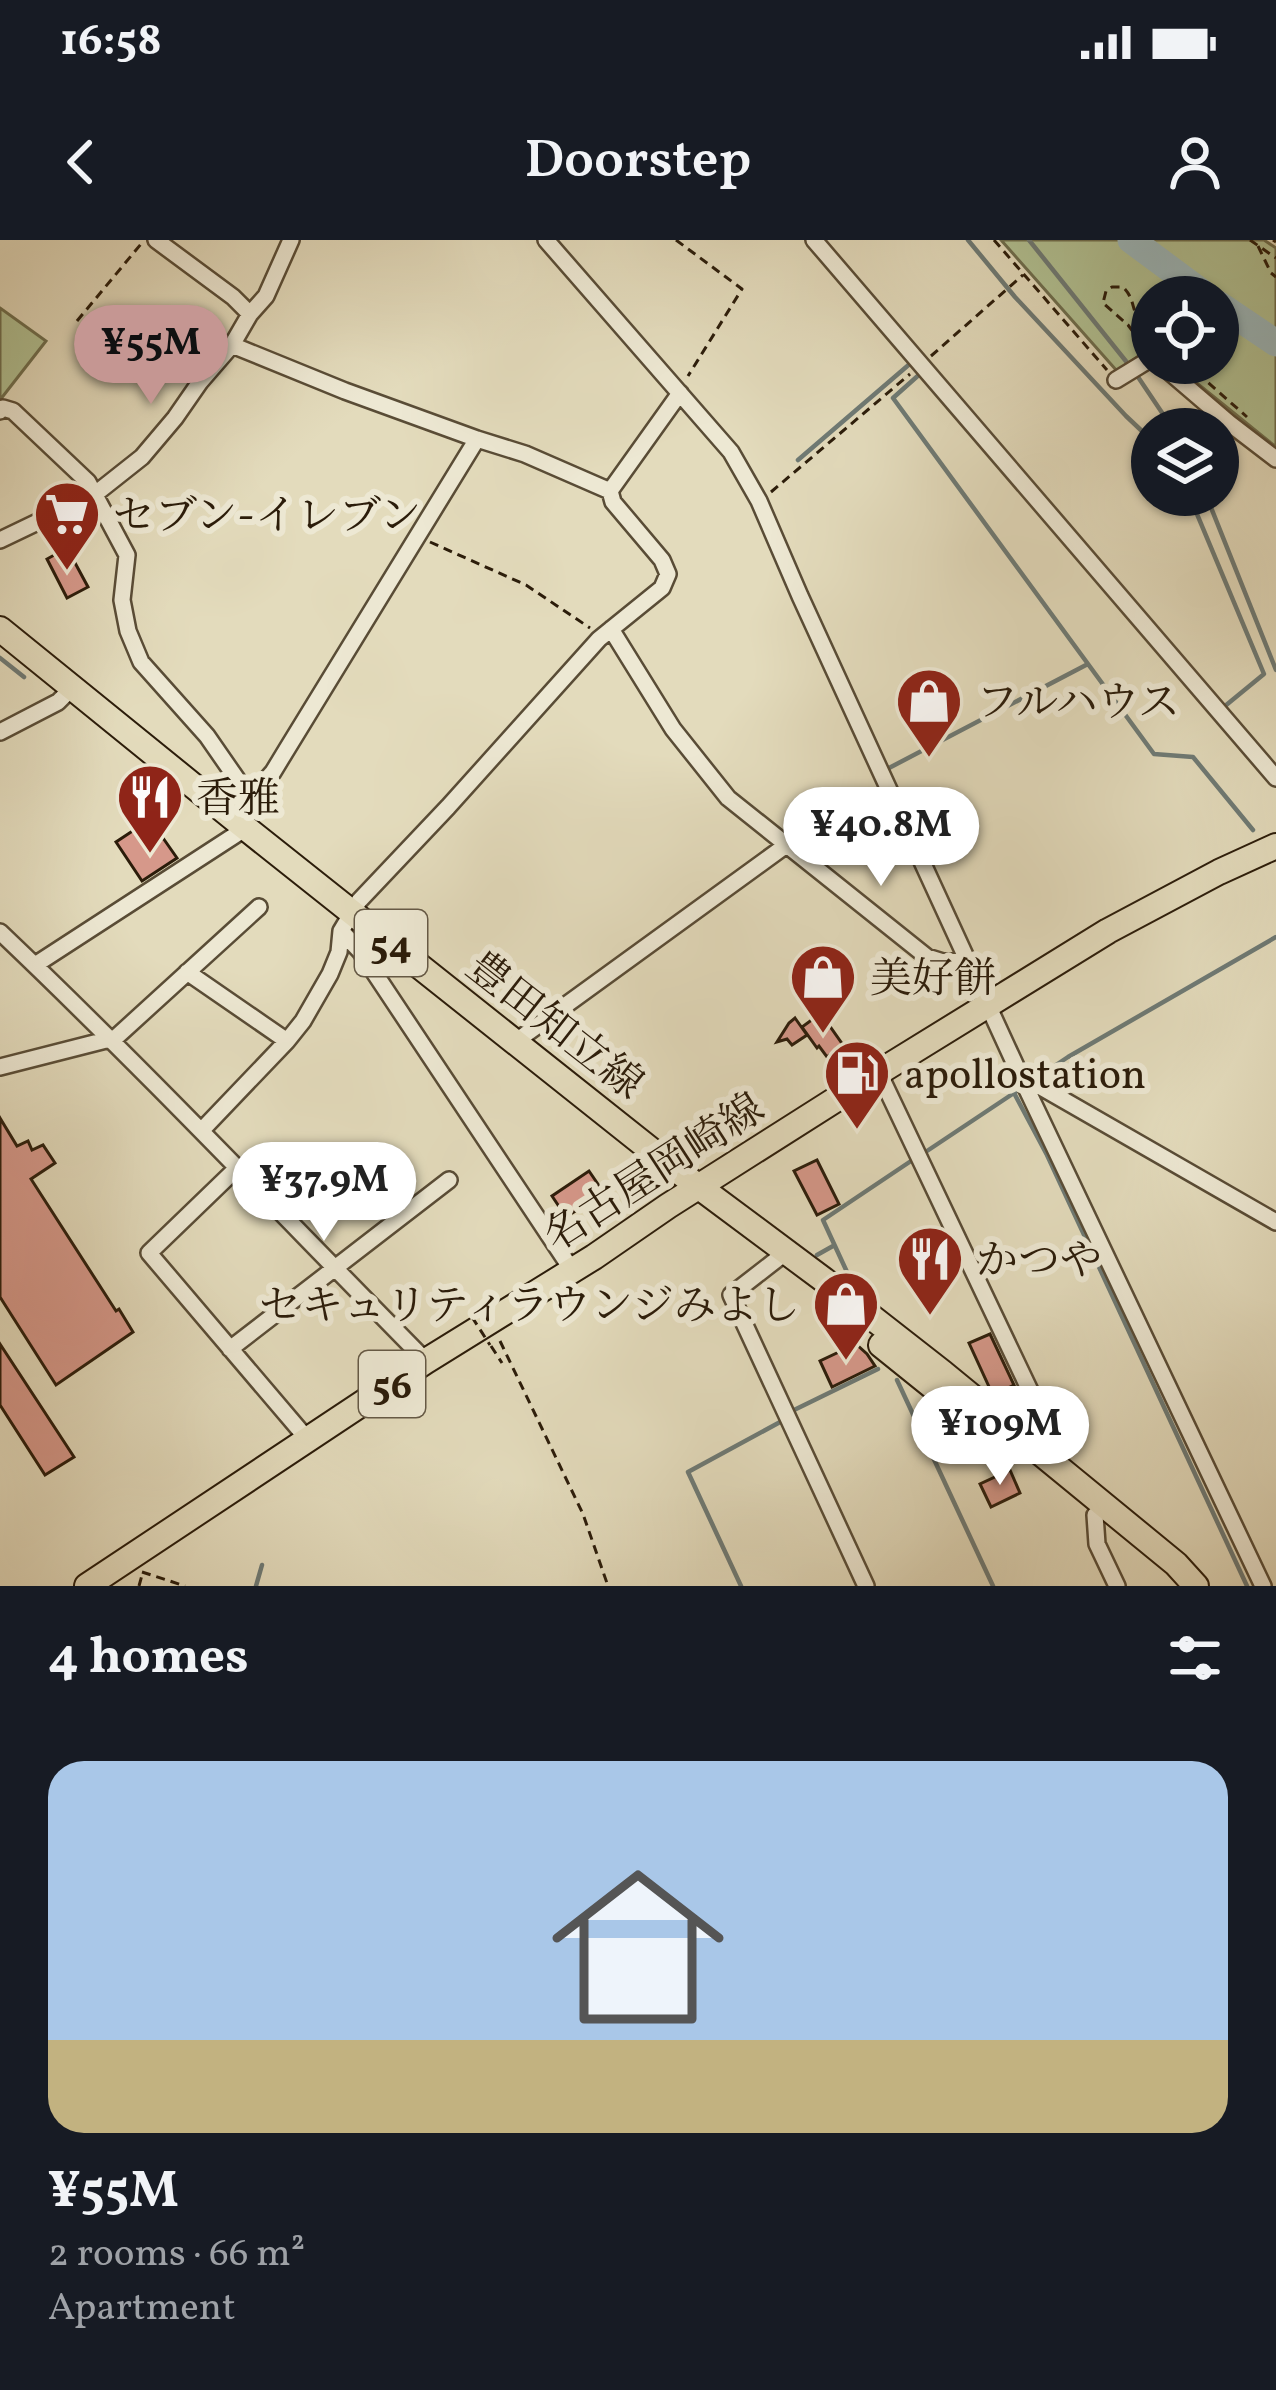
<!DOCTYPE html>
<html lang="en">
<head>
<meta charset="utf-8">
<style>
  body { margin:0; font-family:Vollkorn,"Noto Serif JP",serif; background:#242831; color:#f1f3f6; height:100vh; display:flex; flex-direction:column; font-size:45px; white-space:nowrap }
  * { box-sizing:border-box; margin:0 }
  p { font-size:39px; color:#9ea1a6 }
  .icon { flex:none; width:66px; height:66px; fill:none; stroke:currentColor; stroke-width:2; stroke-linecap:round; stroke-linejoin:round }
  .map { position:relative; height:1346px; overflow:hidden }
  .sheet { display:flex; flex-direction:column; background:#171b24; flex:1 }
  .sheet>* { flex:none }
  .buttons { position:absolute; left:1131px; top:36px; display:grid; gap:24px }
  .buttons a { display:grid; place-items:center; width:108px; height:108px; border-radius:50%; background:#171b24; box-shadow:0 3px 9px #0004; font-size:60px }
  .price { position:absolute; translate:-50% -102px; padding:0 27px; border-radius:42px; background:#fff; color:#222; font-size:39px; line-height:78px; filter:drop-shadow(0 3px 6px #0008) }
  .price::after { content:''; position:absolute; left:50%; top:72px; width:36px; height:27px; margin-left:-18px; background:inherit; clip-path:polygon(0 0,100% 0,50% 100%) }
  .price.on { background:#c59692; color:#111 }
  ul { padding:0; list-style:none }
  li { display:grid; align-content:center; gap:24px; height:636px; padding:0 48px }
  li+li { border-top:3px solid #363941 }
  li span { display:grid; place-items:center; height:372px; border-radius:36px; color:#555 }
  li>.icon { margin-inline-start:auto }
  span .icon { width:216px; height:216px; fill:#fffc; stroke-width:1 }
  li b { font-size:51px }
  h2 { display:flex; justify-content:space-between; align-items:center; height:144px; padding:0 48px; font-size:51px }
  .status { display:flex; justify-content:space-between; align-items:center; height:84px; padding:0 60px; background:#171b24; direction:ltr }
  .status svg { height:33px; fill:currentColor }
  header { display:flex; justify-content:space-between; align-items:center; height:156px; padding:0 48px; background:#171b24; font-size:54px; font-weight:600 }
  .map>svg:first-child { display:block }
  .green { fill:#b1c193; stroke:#6e6e4e; stroke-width:3 }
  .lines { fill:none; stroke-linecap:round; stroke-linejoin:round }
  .stream { stroke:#6e7a75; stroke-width:4.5 }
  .river { stroke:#9bb8bc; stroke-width:27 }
  .building { fill:#d6988a; stroke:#2b1c0a; stroke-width:3 }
  .street-casing { stroke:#594c36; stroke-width:20 }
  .primary-casing { stroke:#2b1c0a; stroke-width:28 }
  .path { stroke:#2b1c0a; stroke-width:3; stroke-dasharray:9 6; stroke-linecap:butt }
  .street { stroke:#ede8d3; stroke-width:15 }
  .primary { stroke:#e3dbbc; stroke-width:24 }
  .path-bridge { stroke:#2b1c0a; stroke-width:3; stroke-dasharray:9 6; stroke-linecap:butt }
  .labels { text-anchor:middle; stroke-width:12; stroke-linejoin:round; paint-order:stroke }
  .shield { fill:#ede8d3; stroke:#655946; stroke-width:3 }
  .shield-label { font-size:39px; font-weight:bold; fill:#2b1c0a }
  .poi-label { font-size:42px; fill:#2b1c0a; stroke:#ede8d3; text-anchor:start }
  .street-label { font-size:42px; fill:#2b1c0a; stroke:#ede8d3 }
</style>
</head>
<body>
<div class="status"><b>16:58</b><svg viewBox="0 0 49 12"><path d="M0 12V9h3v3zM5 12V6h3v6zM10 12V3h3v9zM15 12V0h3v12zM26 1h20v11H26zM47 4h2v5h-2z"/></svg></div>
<header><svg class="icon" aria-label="back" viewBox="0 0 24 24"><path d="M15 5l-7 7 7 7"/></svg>Doorstep<svg class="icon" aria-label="person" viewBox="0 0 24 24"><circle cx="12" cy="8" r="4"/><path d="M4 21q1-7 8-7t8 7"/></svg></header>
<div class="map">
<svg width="1276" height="1346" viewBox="0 0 1276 1346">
  <rect width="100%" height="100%" fill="#e3dbbc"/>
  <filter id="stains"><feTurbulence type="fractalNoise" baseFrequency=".00167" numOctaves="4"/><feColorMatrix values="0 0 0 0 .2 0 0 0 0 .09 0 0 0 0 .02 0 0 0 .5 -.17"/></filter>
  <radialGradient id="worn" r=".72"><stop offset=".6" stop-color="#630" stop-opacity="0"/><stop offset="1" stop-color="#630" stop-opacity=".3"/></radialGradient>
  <!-- green -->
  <path class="green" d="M1001 0H1264L1276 8V207L1172 123H1218V57H1152V107L1117 131Z
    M0 68 46 101 0 160Z"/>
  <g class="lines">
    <!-- stream -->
    <path class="stream" d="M968 0 1015 57 1126 176 1144 193 1152 196
      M1029 0 1129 125
      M921 133 893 158 1154 514 1193 517 1253 590
      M1136 134 1173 189
      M798 220 912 122
      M1189 255 1264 434 1225 466
      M1206 255 1276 430
      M0 418 24 437
      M889 528 1086 425
      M1035 839 1068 817 1276 697
      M1020 849 1014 853 1047 915 1247 1346
      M924 913 1014 853
      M817 1015 833 1006
      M853 1045 823 980 914 919
      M897 1140 993 1346
      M792 1171 878 1129
      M256 1346 262 1325
      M741 1346 688 1232 782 1181"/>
    <!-- river -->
    <path class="river" d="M1131 0 1208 57
      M1218 64 1276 103"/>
  </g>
  <!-- building -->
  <path class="building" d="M67 308 88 347 67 358 47 319Z
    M134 590 147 609 163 598 177 618 142 641 116 602Z
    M817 776 820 780 824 778 843 805 827 817 819 806 817 808 802 787Z
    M795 778 807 795 792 805 787 799 777 802 789 783Z
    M0 878 17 906 28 901 32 910 43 905 55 923 31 939 116 1071 119 1069 133 1092 56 1145 0 1057Z
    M817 920 839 964 817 975 794 931Z
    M589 931 604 953 566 977 552 956Z
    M990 1094 1014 1145 995 1154 991 1151 969 1103Z
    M0 1104 74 1217 45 1235 0 1165Z
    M856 1104 867 1114 875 1126 832 1147 820 1121Z
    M1010 1230 1020 1253 991 1267 980 1244Z"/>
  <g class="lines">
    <!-- street casing -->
    <g class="street-casing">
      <path id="street" d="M156 0 233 57 250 74
        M546 0 731 212 759 261 800 356 1020 835 1263 1346
        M814 0 1276 538
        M1159 123 1229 183 1276 219
        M1116 140 1152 118
        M0 171 3 168 13 171 88 242 127 315 122 360 128 391 141 422 207 496 250 558 233 578
        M610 251 680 153
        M0 300 94 255 142 217 175 178 200 142 232 105 250 74 266 56 291 0
        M611 389 673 489 728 558 927 717 943 722 969 720
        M0 492 58 462 72 448
        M250 558 273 532 287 509 477 199
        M341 691 360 711 572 1030
        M0 692C146 831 284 977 426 1121
        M35 725 246 588
        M187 732 287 801
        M112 801 259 667
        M515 802 785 606
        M0 827 110 799
        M879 833 1053 1199 1049 1219
        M1020 835 1276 982
        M202 890 287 801 303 781 330 734 339 712 341 691 359 661 448 567 599 399 662 348 668 334 662 320 613 262 610 251 525 214 477 199 345 151 232 105
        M236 929 149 1013 309 1201
        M785 1013 731 1055 866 1346
        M230 1109 449 940
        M1095 1275 1097 1304 1117 1346"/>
    </g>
    <!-- primary casing -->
    <g class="primary-casing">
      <path id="primary" d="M0 389 233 578 671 926 824 1040 943 1133 1176 1324 1196 1346
        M881 1105 989 1192
        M87 1346 426 1121 594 1017 668 966 868 839 1108 691 1219 632 1276 606"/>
    </g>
    <!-- path -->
    <path class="path" d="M676 0 742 49 688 136
      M994 0 1107 130
      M1250 0 1276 18
      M1273 0 1276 2
      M1258 6 1271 33 1276 37
      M77 81 141 4
      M1142 104 1128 85 1103 63 1106 51 1112 47H1123C1138 61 1128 76 1152 95
      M931 116 1023 35
      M1186 123 1247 177
      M771 252 910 134
      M430 302 526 345 590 388
      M500 1101 583 1274 608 1346
      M491 1106 502 1123
      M142 1332 185 1346
      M139 1346 142 1335"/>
    <!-- street -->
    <use href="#street" class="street"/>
    <!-- primary -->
    <use href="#primary" class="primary"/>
    <!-- path-bridge -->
    <path class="path-bridge" d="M472 1077 490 1105"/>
  </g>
  <!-- icons -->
  <defs>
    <g id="supermarket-pin" transform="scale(3.45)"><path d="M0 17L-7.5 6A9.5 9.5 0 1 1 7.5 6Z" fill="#8f2418" stroke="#ede8d3"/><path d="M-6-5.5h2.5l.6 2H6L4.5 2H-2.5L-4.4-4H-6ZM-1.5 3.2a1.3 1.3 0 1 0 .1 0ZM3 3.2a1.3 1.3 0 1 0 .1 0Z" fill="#fff"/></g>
    <g id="shop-pin" transform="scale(3.45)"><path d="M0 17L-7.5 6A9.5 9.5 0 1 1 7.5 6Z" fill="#8f2418" stroke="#ede8d3"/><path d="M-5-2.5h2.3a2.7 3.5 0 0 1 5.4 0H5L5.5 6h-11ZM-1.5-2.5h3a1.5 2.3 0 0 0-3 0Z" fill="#fff"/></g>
    <g id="restaurant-pin" transform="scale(3.45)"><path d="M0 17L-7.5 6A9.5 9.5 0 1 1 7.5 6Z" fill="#8f2418" stroke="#ede8d3"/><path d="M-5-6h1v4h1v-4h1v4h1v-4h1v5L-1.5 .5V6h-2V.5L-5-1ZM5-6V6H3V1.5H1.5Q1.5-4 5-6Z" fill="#fff"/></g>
    <g id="fuel-pin" transform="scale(3.45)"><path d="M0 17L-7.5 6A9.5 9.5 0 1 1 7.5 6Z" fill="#8f2418" stroke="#ede8d3"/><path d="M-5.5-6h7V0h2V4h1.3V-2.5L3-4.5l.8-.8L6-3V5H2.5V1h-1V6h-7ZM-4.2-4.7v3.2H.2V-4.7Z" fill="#fff"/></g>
  </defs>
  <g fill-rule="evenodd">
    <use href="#supermarket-pin" x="67" y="274"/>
    <use href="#shop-pin" x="929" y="461"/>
    <use href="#restaurant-pin" x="150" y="557"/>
    <use href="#shop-pin" x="823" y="737"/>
    <use href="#fuel-pin" x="857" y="833"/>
    <use href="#restaurant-pin" x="930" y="1019"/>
    <use href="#shop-pin" x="846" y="1064"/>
  </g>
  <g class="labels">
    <!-- shield labels -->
    <g class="shield">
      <rect x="355" y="670" width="72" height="66" rx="9"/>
      <rect x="359" y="1111" width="66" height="66" rx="9"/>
    </g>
    <g class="shield-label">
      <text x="391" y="717">54</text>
      <text x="392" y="1158">56</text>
    </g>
    <!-- poi labels -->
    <g class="poi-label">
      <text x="113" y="289">セブン-イレブン</text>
      <text x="976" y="476">フルハウス</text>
      <text x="196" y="572">香雅</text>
      <text x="870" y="752">美好餅</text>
      <text x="904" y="848">apollostation</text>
      <text x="976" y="1034">かつや</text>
      <text x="800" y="1079" text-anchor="end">セキュリティラウンジみよし</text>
    </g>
    <!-- street labels -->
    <g class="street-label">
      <text transform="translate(556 784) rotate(38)" y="15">豊田知立線</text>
      <text transform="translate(653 931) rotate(-33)" y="15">名古屋岡崎線</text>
    </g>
  </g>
  <rect width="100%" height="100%" filter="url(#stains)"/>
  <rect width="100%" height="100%" fill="url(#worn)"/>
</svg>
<div class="buttons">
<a><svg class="icon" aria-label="locate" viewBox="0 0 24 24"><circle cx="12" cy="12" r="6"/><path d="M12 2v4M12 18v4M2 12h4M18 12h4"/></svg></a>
<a><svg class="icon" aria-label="layers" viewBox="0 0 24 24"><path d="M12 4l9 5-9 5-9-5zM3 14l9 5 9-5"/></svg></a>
</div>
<b class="price on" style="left:151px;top:167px">¥55M</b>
<b class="price" style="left:881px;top:649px">¥40.8M</b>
<b class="price" style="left:324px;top:1004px">¥37.9M</b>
<b class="price" style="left:1000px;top:1248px">¥109M</b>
</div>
<section class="sheet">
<h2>4 homes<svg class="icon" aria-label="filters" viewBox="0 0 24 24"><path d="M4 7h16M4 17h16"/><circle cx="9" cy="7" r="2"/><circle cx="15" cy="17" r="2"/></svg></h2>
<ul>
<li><span style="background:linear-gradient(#a9c7e8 75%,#c2b280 0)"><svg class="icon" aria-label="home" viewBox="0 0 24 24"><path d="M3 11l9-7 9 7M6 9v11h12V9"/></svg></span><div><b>¥55M</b><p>2 rooms · 66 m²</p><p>Apartment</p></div></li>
</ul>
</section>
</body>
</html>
